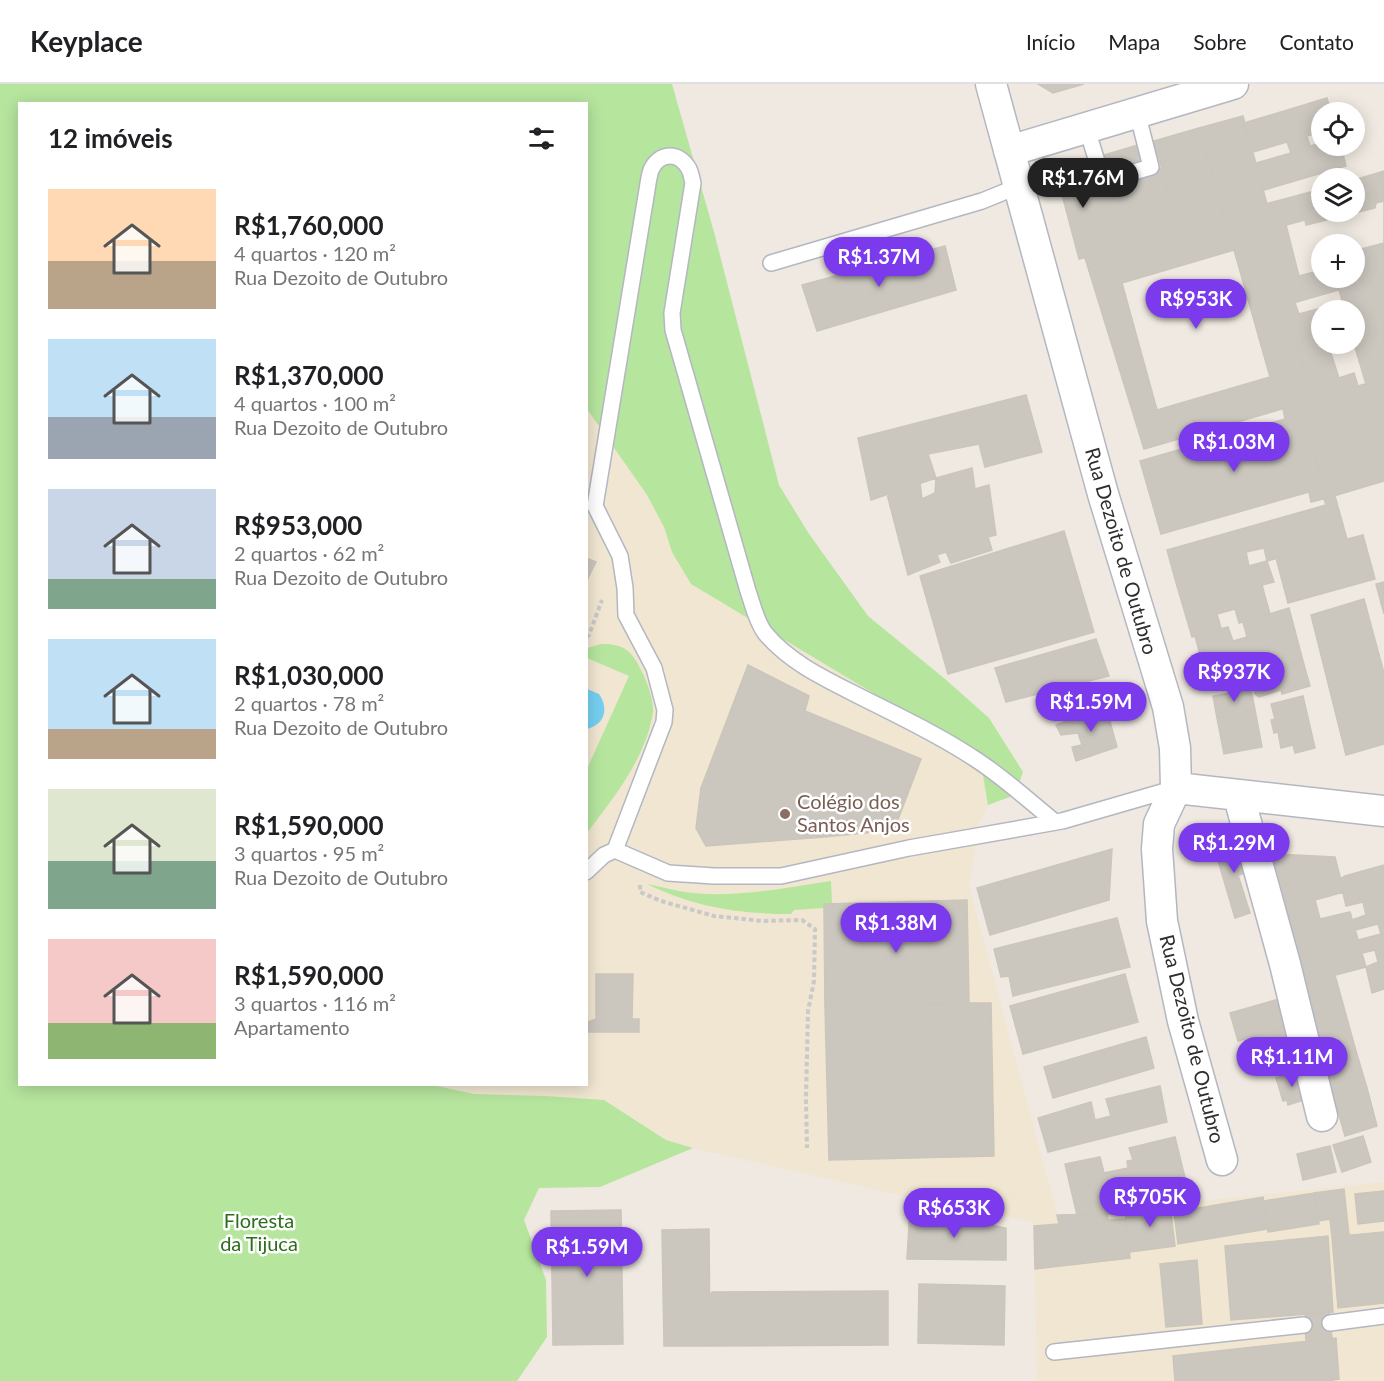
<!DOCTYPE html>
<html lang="pt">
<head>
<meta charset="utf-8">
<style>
  body { margin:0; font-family:Lato,sans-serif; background:#f6f6f6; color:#202124; height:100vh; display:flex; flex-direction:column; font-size:22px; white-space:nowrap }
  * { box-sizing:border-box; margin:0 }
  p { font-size:20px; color:#757577 }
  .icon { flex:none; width:33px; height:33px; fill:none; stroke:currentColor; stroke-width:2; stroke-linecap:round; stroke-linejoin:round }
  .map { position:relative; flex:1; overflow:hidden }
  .sheet { position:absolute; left:18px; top:18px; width:570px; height:984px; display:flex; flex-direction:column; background:#fff; border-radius:0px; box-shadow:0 3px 15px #0003 }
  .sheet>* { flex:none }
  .tools { position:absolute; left:1311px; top:18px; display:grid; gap:12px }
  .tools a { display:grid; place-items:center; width:54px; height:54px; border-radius:50%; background:#fff; box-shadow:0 3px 15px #0003; font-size:30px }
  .price { position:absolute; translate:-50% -51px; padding:0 14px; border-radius:21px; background:#7c3aed; color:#fff; font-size:20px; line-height:39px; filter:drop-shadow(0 2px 3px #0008) }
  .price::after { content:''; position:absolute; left:50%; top:36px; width:18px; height:14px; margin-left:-9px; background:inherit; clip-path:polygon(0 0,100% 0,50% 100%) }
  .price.on { background:#222; color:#fff }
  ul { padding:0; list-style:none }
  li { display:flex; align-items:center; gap:18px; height:150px; padding:0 30px }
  li span { display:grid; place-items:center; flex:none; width:168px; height:120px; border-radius:0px; color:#555 }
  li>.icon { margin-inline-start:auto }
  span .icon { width:72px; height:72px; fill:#fffc; stroke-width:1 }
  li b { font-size:26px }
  h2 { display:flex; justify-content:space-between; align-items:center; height:72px; padding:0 30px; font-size:26px }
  header { display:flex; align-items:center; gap:36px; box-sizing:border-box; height:84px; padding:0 30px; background:#fff; border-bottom:2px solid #e0e0e0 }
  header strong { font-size:28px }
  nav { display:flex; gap:33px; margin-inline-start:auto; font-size:21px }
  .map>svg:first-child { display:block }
  .education { fill:#f0e6d1 }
  .green { fill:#b6e59e }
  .water { fill:#75cff0 }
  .building { fill:#cbc7bf; stroke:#cbc5ba; stroke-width:1.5; fill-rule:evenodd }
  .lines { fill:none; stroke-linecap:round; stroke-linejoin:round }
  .service-casing { stroke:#b4b7c1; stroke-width:18 }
  .minor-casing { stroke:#b4b7c1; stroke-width:33 }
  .path { stroke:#c9c9c9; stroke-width:4; stroke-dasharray:4.5 3; stroke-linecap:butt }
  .service { stroke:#fff; stroke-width:15 }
  .minor { stroke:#fff; stroke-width:30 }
  .education-dot { fill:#8d6e63; stroke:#fff; stroke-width:2 }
  .labels { text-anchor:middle; stroke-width:5; stroke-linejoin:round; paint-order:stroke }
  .street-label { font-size:20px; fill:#2e2e2e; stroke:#fff }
  .education-label { font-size:20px; fill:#785e54; stroke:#fff; text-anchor:start }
  .park-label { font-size:20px; fill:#2c6e1b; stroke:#fff }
</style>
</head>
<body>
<header>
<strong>Keyplace</strong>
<nav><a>Início</a><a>Mapa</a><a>Sobre</a><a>Contato</a></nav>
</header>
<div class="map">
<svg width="1384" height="1297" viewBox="0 0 1384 1297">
  <rect width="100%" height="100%" fill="#efe9e1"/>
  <!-- education -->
  <path class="education" d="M587 325 647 411 664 443 672 468 980 673 988 721 979 739 969 802 1057 1130H1112L1220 1115 1384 1098V1297H1037L1034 1138 904 1112 693 1064 666 1056 604 1016 546 1012 474 1010 428 1001 586 1000Z"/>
  <!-- green -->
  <path class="green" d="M0 0H672L714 148 779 401 809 450 868 532 945 595 989 634 1023 688 1015 711 988 721 980 673 691 500 672 468 664 443 647 411 587 325 586 20H20V1000H428L474 1010 546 1012 604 1016 666 1056 693 1064 600 1103 539 1104 524 1136 546 1196 547 1253 517 1297H0Z
    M601 560C625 560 632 567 642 588 647 598 654 617 653 628 646 674 614 713 587 749V685L629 592 587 574V564Z
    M831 797 832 819 824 820V824L794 826 791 830C739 830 694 823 647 800 658 802 668 805 679 807 727 816 784 804 831 797Z"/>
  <!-- water -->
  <path class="water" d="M587 605 599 610C609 625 605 640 587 645Z"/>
  <!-- building -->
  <path class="building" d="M1038 0H1084L1053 9Z
    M1327 14 1331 28H1322V48L1307 52 1310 62 1322 59V62H1341L1346 82 1264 106 1256 79 1291 69 1287 58 1253 68 1244 39Z
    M1243 32 1267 120 1224 133 1199 44Z
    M1199 44 1224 133 1179 146 1154 57Z
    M1138 61 1143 80 1110 90 1104 71Z
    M1087 75 1110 167 1079 175 1055 84Z
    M1161 84 1179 146 1110 167 1094 103Z
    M1384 87V193L1286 221 1258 122 1322 105V128H1354V96ZM1322 160H1354V194H1322Z
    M1384 117V159L1354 167V160H1322V186L1299 192 1286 141 1305 136 1306 141 1375 124 1376 119Z
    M1258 122 1313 316 1144 365 1085 174Z
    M945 162 956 206 817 247 802 201Z
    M1234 166 1270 293 1157 326 1122 199Z
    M1384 193V294L1366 300 1354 260V226H1345L1339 206Z
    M1295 219 1299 230 1318 225 1322 237V260H1328L1339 294 1354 289 1358 302 1313 316 1286 221Z
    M1384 294V369L1319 388 1300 320Z
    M1026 311 1042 368 985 383 979 360 928 370 936 394 871 416 858 354Z
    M1300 320 1327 414 1311 418 1309 408 1161 450 1140 377 1285 335 1283 325Z
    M1384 369V397L1327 414 1319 388Z
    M972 384 975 405 989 401 996 451 988 453 992 466 951 479 946 468 937 471 940 478 908 491 887 410 920 399 922 415 935 409 936 394Z
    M1335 412 1347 455 1267 477 1264 464 1246 468 1249 482 1177 502 1167 466 1326 421 1324 415Z
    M1064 447 1094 548 948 590 920 492Z
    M1363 451 1375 495 1288 519 1276 474Z
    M586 474 596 478 586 498Z
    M1267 477 1274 498 1262 501 1270 530 1239 539 1235 525 1217 530 1221 544 1192 553 1177 502Z
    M1384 498V530L1376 500Z
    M1364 515 1384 589V660L1346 671 1311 531Z
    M1289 524 1303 577 1286 582 1283 586 1209 605 1195 552 1228 543 1233 557 1247 553 1243 538Z
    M1096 555 1109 592 1006 618 995 584Z
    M1303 577 1310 602 1282 610 1281 606 1259 613 1255 610 1251 595 1283 586 1286 582Z
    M748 581 809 612 805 627 921 675 894 746 824 753 706 762 696 744 701 704Z
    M1251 605 1255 626 1217 634 1213 612Z
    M1303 612 1315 664 1295 669 1293 661 1281 664 1278 648 1274 649 1271 636 1275 635 1271 620Z
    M1106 623 1117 663 1076 677 1072 663 1082 661 1078 649 1061 651 1056 641Z
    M1255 626 1262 663 1224 670 1217 634Z
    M1240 755 1250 788 1238 791 1250 829 1235 834 1214 763Z
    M1112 765 1109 816 990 851 977 804Z
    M1257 769 1335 773 1344 808 1315 816 1320 835 1350 828 1361 866 1294 882Z
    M1384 781V905L1372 909 1366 883 1378 878 1375 866 1362 869 1358 856 1381 850 1378 840 1355 846 1352 836 1366 831 1363 818 1346 822 1340 795 1345 792Z
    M967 816 969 919 825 923 824 820Z
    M1117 834 1130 883 1013 912 1009 892 1001 893 994 865Z
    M1361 866 1366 883 1306 899 1294 882Z
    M596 890H633L632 935H639V948H588V938L596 935Z
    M1125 890 1138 938 1023 970 1010 922Z
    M1335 891 1356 967 1323 976 1302 901Z
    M1279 915 1287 943 1238 957 1230 929Z
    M969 919H991L994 1072 829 1076 825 923Z
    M1287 943 1297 978 1256 990 1246 955Z
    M1146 953 1154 984 1053 1014 1044 983Z
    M1356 967 1367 1004 1334 1013 1323 976Z
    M1299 987 1307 1015 1288 1021 1287 1016 1283 1017 1276 994Z
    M1160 1002 1167 1038 1048 1068 1038 1034 1091 1018 1095 1036 1111 1032 1106 1015Z
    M1367 1004 1377 1042 1345 1052 1334 1013Z
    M1363 1052 1371 1078 1342 1088 1333 1061Z
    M1175 1053 1191 1118 1146 1125 1142 1114 1110 1121 1112 1130 1077 1131 1065 1080 1100 1073 1104 1089 1128 1084 1127 1077 1133 1076 1129 1064Z
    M1330 1062 1336 1088 1303 1096 1297 1070Z
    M1344 1105 1349 1151 1332 1153 1330 1135 1319 1137 1314 1109Z
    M1384 1107V1137L1358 1140 1355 1110Z
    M1314 1109 1319 1140 1268 1148 1263 1117Z
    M1263 1113 1268 1145 1178 1160 1174 1128Z
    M1170 1121 1175 1162 1130 1168 1125 1127Z
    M910 1125 1006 1144V1176L907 1175Z
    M621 1126 623 1260 553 1261 551 1127Z
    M1107 1130 1108 1136 1126 1135 1130 1174 1035 1185 1034 1142 1059 1140 1057 1131Z
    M709 1145 710 1262H664L662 1146Z
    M1384 1148V1219L1338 1224 1332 1153Z
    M1328 1152 1333 1228 1231 1236 1225 1162Z
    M1197 1176 1202 1240 1166 1243 1160 1180Z
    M919 1200 1005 1202 1004 1261 918 1259Z
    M888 1207V1261L710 1262V1212L712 1208Z
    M1329 1227 1332 1254 1306 1257 1304 1230Z
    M1336 1254 1339 1295 1327 1297H1175L1173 1272Z"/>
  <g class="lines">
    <!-- service casing -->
    <g class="service-casing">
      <path id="service" d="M1086 42 1103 97 1151 83 1137 28
        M771 179 982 117 1019 102
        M615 766 668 789 714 792H781L909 764 1062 737 1176 704
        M586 788 604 771 615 766 664 638 665 626 654 584 626 531 625 504 620 472 595 422 647 106C648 99 649 92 651 86 659 68 679 67 689 85 691 89 692 95 693 99L672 229 673 246 748 507C753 521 756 537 765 549 787 576 821 593 851 608 892 629 934 648 972 673 1001 691 1028 716 1055 738
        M1330 1239 1384 1232
        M1054 1268 1304 1241"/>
    </g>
    <!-- minor casing -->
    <g class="minor-casing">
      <path id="minor" d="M991 0 1103 410 1168 623 1175 664 1176 704 1159 740 1157 765 1162 837 1183 937 1222 1076
        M1009 67 1233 0
        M1176 704 1384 727
        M1239 713 1285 880 1322 1032"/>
    </g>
    <!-- path -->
    <path class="path" d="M586 553 589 551 602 516
      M640 801V808L661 817 714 832 762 837 802 836 815 845 814 897 808 927 806 1014 807 1064"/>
    <!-- service -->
    <use href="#service" class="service"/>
    <!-- minor -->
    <use href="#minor" class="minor"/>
  </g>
  <!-- markers -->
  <circle class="education-dot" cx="785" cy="730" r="6"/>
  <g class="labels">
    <!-- street labels -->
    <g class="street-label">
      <text transform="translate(1121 467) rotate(74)" y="7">Rua Dezoito de Outubro</text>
      <text transform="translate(1192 955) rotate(76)" y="7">Rua Dezoito de Outubro</text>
    </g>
    <!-- education labels -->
    <g class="education-label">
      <text x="797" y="725">Colégio dos<tspan x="797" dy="23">Santos Anjos</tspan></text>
    </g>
    <!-- park labels -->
    <g class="park-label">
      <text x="259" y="1144">Floresta<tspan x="259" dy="23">da Tijuca</tspan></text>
    </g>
  </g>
</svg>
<div class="tools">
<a><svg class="icon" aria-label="locate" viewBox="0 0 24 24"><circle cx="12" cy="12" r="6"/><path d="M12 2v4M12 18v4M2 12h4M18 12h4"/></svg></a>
<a><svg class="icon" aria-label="layers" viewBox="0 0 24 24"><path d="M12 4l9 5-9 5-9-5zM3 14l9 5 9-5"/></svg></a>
<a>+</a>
<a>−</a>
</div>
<b class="price on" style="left:1083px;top:125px">R$1.76M</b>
<b class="price" style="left:879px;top:204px">R$1.37M</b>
<b class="price" style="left:1196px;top:246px">R$953K</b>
<b class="price" style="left:1234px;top:389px">R$1.03M</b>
<b class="price" style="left:1234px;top:619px">R$937K</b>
<b class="price" style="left:1091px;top:649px">R$1.59M</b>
<b class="price" style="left:1234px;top:790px">R$1.29M</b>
<b class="price" style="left:896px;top:870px">R$1.38M</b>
<b class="price" style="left:1292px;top:1004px">R$1.11M</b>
<b class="price" style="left:1150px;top:1144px">R$705K</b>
<b class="price" style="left:954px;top:1155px">R$653K</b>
<b class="price" style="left:587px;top:1194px">R$1.59M</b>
<section class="sheet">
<h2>12 imóveis<svg class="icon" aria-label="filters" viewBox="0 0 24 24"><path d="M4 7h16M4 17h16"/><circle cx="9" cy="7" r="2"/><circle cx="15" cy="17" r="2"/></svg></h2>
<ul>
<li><span style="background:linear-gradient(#ffd9b3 60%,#b9a48a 0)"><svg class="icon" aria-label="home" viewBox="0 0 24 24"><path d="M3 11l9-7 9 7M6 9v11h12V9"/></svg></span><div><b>R$1,760,000</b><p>4 quartos · 120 m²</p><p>Rua Dezoito de Outubro</p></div></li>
<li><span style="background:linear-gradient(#bfe0f5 65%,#9aa5b1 0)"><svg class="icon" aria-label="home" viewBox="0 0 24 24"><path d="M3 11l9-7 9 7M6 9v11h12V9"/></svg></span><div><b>R$1,370,000</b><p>4 quartos · 100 m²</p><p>Rua Dezoito de Outubro</p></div></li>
<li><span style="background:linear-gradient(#c9d6e8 75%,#7fa58c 0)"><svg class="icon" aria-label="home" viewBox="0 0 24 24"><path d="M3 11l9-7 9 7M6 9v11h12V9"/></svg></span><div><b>R$953,000</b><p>2 quartos · 62 m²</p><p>Rua Dezoito de Outubro</p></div></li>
<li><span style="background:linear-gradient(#bfe0f5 75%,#b9a48a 0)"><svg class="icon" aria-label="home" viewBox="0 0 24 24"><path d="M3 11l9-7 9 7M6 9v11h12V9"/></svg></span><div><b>R$1,030,000</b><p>2 quartos · 78 m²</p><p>Rua Dezoito de Outubro</p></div></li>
<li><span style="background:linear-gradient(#dfe7d0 60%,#7fa58c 0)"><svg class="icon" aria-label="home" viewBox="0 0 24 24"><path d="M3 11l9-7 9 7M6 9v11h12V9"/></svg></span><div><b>R$1,590,000</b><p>3 quartos · 95 m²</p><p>Rua Dezoito de Outubro</p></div></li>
<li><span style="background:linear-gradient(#f6c9c9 70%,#8fb573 0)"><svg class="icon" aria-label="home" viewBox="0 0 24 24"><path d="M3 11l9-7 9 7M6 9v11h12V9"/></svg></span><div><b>R$1,590,000</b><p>3 quartos · 116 m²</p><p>Apartamento</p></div></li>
</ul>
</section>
</div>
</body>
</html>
